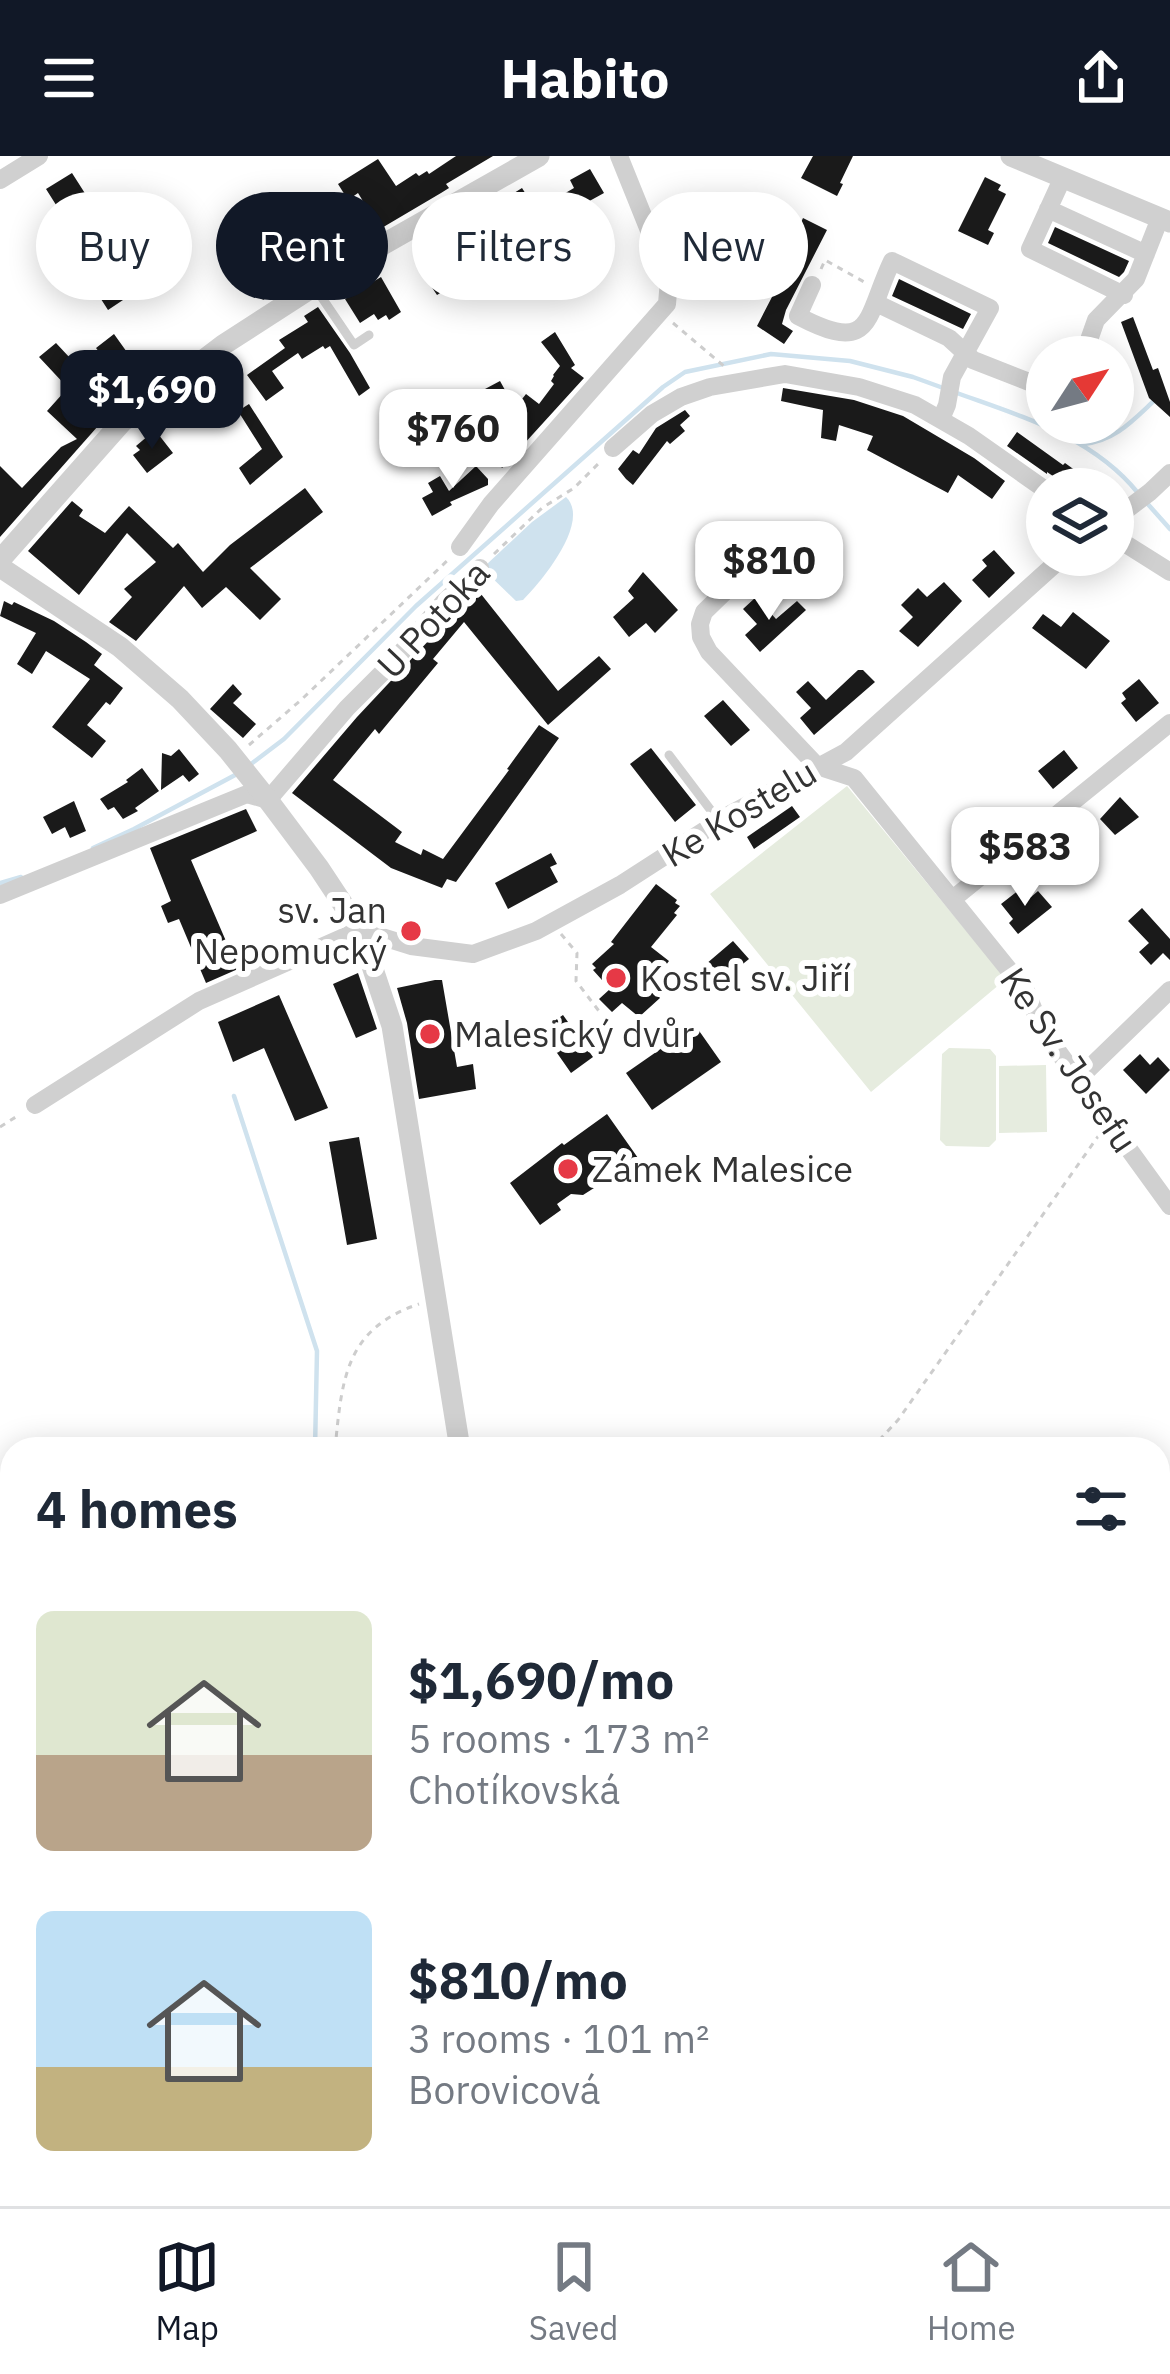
<!DOCTYPE html>
<html lang="en">
<head>
<meta charset="utf-8">
<style>
  body { margin:0; font-family:"IBM Plex Sans",sans-serif; background:#f6f6f7; color:#1f2937; height:100vh; display:flex; flex-direction:column; font-size:45px; white-space:nowrap }
  * { box-sizing:border-box; margin:0 }
  p { font-size:39px; color:#747a83 }
  .icon { flex:none; width:66px; height:66px; fill:none; stroke:currentColor; stroke-width:2; stroke-linecap:round; stroke-linejoin:round }
  .map { position:relative; flex:1; overflow:hidden }
  .details { position:absolute; left:0px; top:1281px; width:1170px; height:771px; display:flex; flex-direction:column; background:#fff; border-radius:36px 36px 0 0; box-shadow:0 6px 30px #0003 }
  .details>* { flex:none }
  .banner { position:absolute; left:36px; top:36px; width:1098px; height:108px; display:flex; gap:24px }
  .needle { width:78px; rotate:54deg }
  .tools { position:absolute; left:1026px; top:180px; display:grid; gap:24px }
  .tools a { display:grid; place-items:center; width:108px; height:108px; border-radius:50%; background:#fff; box-shadow:0 6px 30px #0003; font-size:60px }
  .price { position:absolute; translate:-50% -102px; padding:0 27px; border-radius:24px; background:#fff; color:#222; font-size:39px; line-height:78px; filter:drop-shadow(0 3px 6px #0008) }
  .price::after { content:''; position:absolute; left:50%; top:72px; width:36px; height:27px; margin-left:-18px; background:inherit; clip-path:polygon(0 0,100% 0,50% 100%) }
  .price.active { background:#111827; color:#fff }
  ul { padding:0; list-style:none }
  li { display:flex; align-items:center; gap:36px; height:300px; padding:0 36px }
  li span { display:grid; place-items:center; flex:none; width:336px; height:240px; border-radius:18px; color:#555 }
  li>.icon { margin-inline-start:auto }
  span .icon { width:144px; height:144px; fill:#fffc; stroke-width:1 }
  li b { font-size:51px }
  h2 { display:flex; justify-content:space-between; align-items:center; height:144px; padding:0 36px; font-size:51px }
  .tag { padding:0 42px; border-radius:54px; background:#fff; box-shadow:0 6px 30px #0003; font-size:42px; line-height:108px }
  .tag.active { background:#111827; color:#fff }
  header { display:flex; justify-content:space-between; align-items:center; height:156px; padding:0 36px; background:#111827; color:#fff; font-size:54px; font-weight:800 }
  .tab-bar { display:flex; justify-content:space-around; align-items:center; height:168px; border-top:3px solid #e0e1e3; background:#fff; font-size:33px; color:#747a83 }
  .tab-bar a { display:grid; justify-items:center; gap:6px }
  .tab-bar .active { color:#111827 }
  .map>svg:first-child { display:block }
  .green { fill:#e6ecdf }
  .water { fill:#cfe2ee }
  .lines { fill:none; stroke-linecap:round; stroke-linejoin:round }
  .stream { stroke:#cfe2ee; stroke-width:4.5 }
  .building { fill:#1a1a1a }
  .path { stroke:#cdcdcd; stroke-width:3; stroke-dasharray:6 6; stroke-linecap:butt }
  .service { stroke:#d0d0d0; stroke-width:9 }
  .minor { stroke:#d0d0d0; stroke-width:18 }
  .tertiary { stroke:#d0d0d0; stroke-width:21 }
  .poi-dot { fill:#e63946; stroke:#fff; stroke-width:4.5 }
  .labels { text-anchor:middle; stroke-width:12; stroke-linejoin:round; paint-order:stroke }
  .street-label { font-size:36px; fill:#333; stroke:#fff }
  .poi-label { font-size:36px; fill:#333; stroke:#fff; text-anchor:start }
</style>
</head>
<body>
<header><svg class="icon" aria-label="menu" viewBox="0 0 24 24"><path d="M4 6h16M4 12h16M4 18h16"/></svg>Habito<svg class="icon" aria-label="share" viewBox="0 0 24 24"><path d="M12 15V3M7 8l5-5 5 5M5 13v7h14v-7"/></svg></header>
<div class="map">
<svg width="1170" height="2050" viewBox="0 0 1170 2050">
  <rect width="100%" height="100%" fill="#fff"/>
  <!-- green -->
  <path class="green" d="M847 630 1006 823 871 936 710 738Z
    M949 892 990 893 996 900V984L989 991 946 990 940 984 942 898Z
    M1046 909 1047 976 999 977V910Z"/>
  <!-- water -->
  <path class="water" d="M566 341C591 365 543 424 523 444L516 445 484 414 486 409 532 366Z"/>
  <g class="lines">
    <!-- stream -->
    <path class="stream" d="M957 237C1023 261 1093 281 1138 337
      M1083 288C1116 285 1134 263 1157 242
      M1146 346 1170 373
      M251 608 284 583 416 450 663 231 685 216 771 198 850 205 913 221 946 233
      M93 692 134 673 237 618
      M0 727 21 721
      M234 940 317 1195 315 1293
      M0 1468 12 1466"/>
  </g>
  <!-- building -->
  <path class="building" d="M456 0H493L446 28 449 32 441 37 380 73 358 37 348 44 338 28 378 3 396 30 416 17 419 20 427 15 429 18Z
    M813 0H853L840 27 843 28 837 40 801 22Z
    M590 13 604 37 584 48 581 44 544 67 569 107 546 122 532 99 542 93 522 63 499 78 513 101 465 131 461 124 437 139 429 127 439 120 422 95 522 32 536 54 574 32 570 24Z
    M72 17 102 64 85 74 67 46 58 52 46 33Z
    M985 21 1001 29 998 34 1006 38 988 74 994 77 988 89 958 75Z
    M803 62 827 74 786 154 782 168 793 175 784 188 757 170 787 112 780 109 786 98 783 96 795 72 798 73Z
    M1055 71 1129 105 1124 116 1119 121 1048 87Z
    M293 85 298 94 306 88 319 109 263 144 246 118Z
    M113 115 129 140 108 154 92 129Z
    M381 121 401 156 389 164 386 159 378 164 374 158 360 167 345 143Z
    M899 123 971 158 963 173 892 140Z
    M318 151 350 197 370 232 359 240 330 190 325 193 323 190 302 203 298 197 272 215 284 232 266 245 247 219 285 192 279 184 308 166 304 160Z
    M1133 161 1153 214 1158 212 1170 246V261L1149 242 1121 166Z
    M555 176 575 209 571 212 584 222 502 312 492 294 496 291 493 285 496 283 484 260 481 261 474 249 490 240 485 233 500 225 515 252 526 238 539 248 554 228 551 225 554 220 553 219 560 210 541 186Z
    M114 178 149 227 132 239 96 192Z
    M56 187 84 217 68 232 39 201Z
    M783 232 854 244 903 260 974 302 1005 325 992 343 958 319 948 337 867 294 873 280 839 269 836 285 821 282 823 254 781 245Z
    M65 235 98 270 0 381V310L22 332 61 291 77 283 47 255Z
    M249 248 283 301 250 329 239 312 262 293 238 255Z
    M685 254 690 260 680 269 685 275 670 288 667 285 633 329 626 323 618 313 633 294 639 298 656 272Z
    M155 274 173 297 147 317 133 299 140 294 136 290Z
    M1017 276 1063 309 1065 307 1101 333H1072L1047 316V318L1007 290Z
    M476 310 488 323V329L450 346 452 349 432 360 422 342 433 336 428 327 440 320 449 335Z
    M305 332 323 356 250 412 281 443 260 464 226 431 202 452 184 430 136 485 109 466 132 441 124 433 156 406 127 377 79 439 28 395 72 345 83 354 79 360 105 377 129 350 173 392 178 387 203 416 230 389Z
    M994 394 1015 417 989 442 972 424 987 410 982 404Z
    M643 416 678 454 655 477 646 467 629 481 613 461 634 442 628 435Z
    M944 426 962 445 918 491 899 475 913 461 901 449 918 432 927 441Z
    M477 433 558 535 599 500 611 513 548 569 464 466 433 503 438 507 379 578 375 573 333 624 402 676 395 686 421 699 423 693 443 703 509 614 507 613 539 569 559 582 456 726 447 723 442 732 391 712 292 637 357 561Z
    M756 441 776 463 797 445 806 454 760 496 745 479 757 468 743 453Z
    M4 445 12 449 14 446 54 465 86 486 102 498 94 509 123 532 110 549 106 546 87 569 106 585 92 602 52 571 90 523 46 495 32 518 17 508 36 477 0 460Z
    M1073 456 1110 485 1086 513 1032 472 1043 458 1061 471Z
    M858 514H863L875 526 814 579 800 562 811 552 796 536 808 525 826 544Z
    M1139 523 1159 547 1136 566 1121 547 1126 543 1122 537Z
    M233 528 242 538 233 547 256 568 243 582 210 553Z
    M723 544 750 574 731 590 704 560Z
    M651 592 696 649 675 666 630 608Z
    M179 593 199 618 189 626 183 619 161 634 162 597 171 600Z
    M1064 594 1078 612 1053 633 1038 615Z
    M142 612 159 635 135 652 138 655 123 663 114 651 108 654 100 643 128 626 126 624Z
    M1120 641 1139 661 1115 679 1100 663Z
    M74 645 86 675 70 682 65 671 52 678 43 661Z
    M792 650 800 661 754 693 747 681Z
    M246 653 257 675 191 704 238 813 206 827 179 763 168 767 161 750 171 745 150 692Z
    M551 697 557 708 550 711 558 726 508 753 495 727Z
    M656 728 677 744 675 747 680 750 674 757 677 759 651 791 669 805 650 830 660 842 639 861 622 847 612 856 599 843 610 833 593 814 596 812 592 808 614 788 611 786Z
    M1023 731 1031 741 1038 735 1052 751 1018 778 1009 767 1013 763 1001 748Z
    M1142 752 1170 783V804L1163 797 1151 809 1139 796 1149 787 1128 765Z
    M733 785 749 803 714 831 699 814Z
    M358 817 377 873 356 882 333 828Z
    M435 824H442L457 911 473 908 476 933 419 943 407 867 397 832Z
    M279 839 328 952 295 965 264 892 233 906 218 866Z
    M563 859 593 901 571 917 541 874Z
    M695 869 721 906 652 954 626 917Z
    M1140 898 1150 909 1158 901 1170 914 1146 938 1123 914Z
    M607 958 638 1002 616 1017 612 1010 597 1020 594 1032 583 1039 571 1038 557 1048 561 1054 540 1069 510 1027 562 987 564 989Z
    M359 981 377 1083 347 1089 329 986Z"/>
  <g class="lines">
    <!-- path -->
    <path class="path" d="M821 113 825 104 866 127
      M673 167 725 211
      M494 398 542 352 574 332 600 306
      M249 589 301 544 449 403
      M561 778 577 797 576 825 605 863
      M0 971 19 959
      M335 1293C342 1223 345 1173 419 1148
      M871 1293 898 1264 1099 979
      M0 1474 12 1472"/>
    <!-- service -->
    <path class="service" d="M314 130 354 189 369 179
      M669 599 719 665"/>
    <!-- minor -->
    <path class="minor" d="M1063 21 1030 93 1124 139
      M0 24 39 0
      M1048 53 1146 98
      M812 129 798 160C874 200 865 162 892 105L990 152 952 221 947 249 941 263
      M876 147 949 182 973 204 1047 233
      M1083 201 1096 164 1136 123 1160 62
      M613 292 652 258 681 241 710 231 785 218 859 231 915 249 969 280 1047 335
      M1113 364 1150 336 1170 317
      M1113 380 1170 416
      M460 391 491 348 667 148 669 124 619 0
      M762 419 738 423 704 456 700 468 701 481 709 496 817 610 854 622 1026 835 1041 872 1170 1050
      M0 739 247 638 268 644 347 552 395 504 443 447 480 412
      M954 742 1170 567
      M1077 924 1170 834
      M35 949 199 845 360 774 411 790 473 798 536 775 620 729 727 660 846 596 1065 399"/>
    <!-- tertiary -->
    <path class="tertiary" d="M1011 0 1170 66
      M0 404 122 266 223 189 347 109 539 0
      M0 411 120 491 180 543 228 594 268 644 319 712 360 774 392 870 460 1293
      M575 2040 576 2050"/>
  </g>
  <!-- markers -->
  <g class="poi-dot">
    <circle cx="411" cy="775" r="12"/>
    <circle cx="616" cy="822" r="12"/>
    <circle cx="430" cy="878" r="12"/>
    <circle cx="568" cy="1013" r="12"/>
  </g>
  <g class="labels">
    <!-- street labels -->
    <g class="street-label">
      <text transform="translate(433 463) rotate(-47)" y="13">U Potoka</text>
      <text transform="translate(739 657) rotate(-31)" y="13">Ke Kostelu</text>
      <text transform="translate(1069 904) rotate(56)" y="13">Ke Sv. Josefu</text>
    </g>
    <!-- poi labels -->
    <g class="poi-label">
      <text x="387" y="767" text-anchor="end">sv. Jan<tspan x="387" dy="41">Nepomucký</tspan></text>
      <text x="640" y="835">Kostel sv. Jiří</text>
      <text x="454" y="891">Malesický dvůr</text>
      <text x="592" y="1026">Zámek Malesice</text>
    </g>
  </g>
</svg>
<div class="tools">
<a><svg class="needle" viewBox="-14 -14 28 28"><path d="M0-13l5 13h-10z" fill="#e53935"/><path d="M0 13l5-13h-10z" fill="#747a83"/></svg></a>
<a><svg class="icon" aria-label="layers" viewBox="0 0 24 24"><path d="M12 4l9 5-9 5-9-5zM3 14l9 5 9-5"/></svg></a>
</div>
<b class="price active" style="left:152px;top:296px">$1,690</b>
<b class="price" style="left:453px;top:335px">$760</b>
<b class="price" style="left:769px;top:467px">$810</b>
<b class="price" style="left:1025px;top:753px">$583</b>
<div class="banner">
<a class="tag">Buy</a>
<a class="tag active">Rent</a>
<a class="tag">Filters</a>
<a class="tag">New</a>
</div>
<section class="details">
<h2>4 homes<svg class="icon" aria-label="filters" viewBox="0 0 24 24"><path d="M4 7h16M4 17h16"/><circle cx="9" cy="7" r="2"/><circle cx="15" cy="17" r="2"/></svg></h2>
<ul>
<li><span style="background:linear-gradient(#dfe7d0 60%,#b9a48a 0)"><svg class="icon" aria-label="home" viewBox="0 0 24 24"><path d="M3 11l9-7 9 7M6 9v11h12V9"/></svg></span><div><b>$1,690/mo</b><p>5 rooms · 173 m²</p><p>Chotíkovská</p></div></li>
<li><span style="background:linear-gradient(#bfe0f5 65%,#c2b280 0)"><svg class="icon" aria-label="home" viewBox="0 0 24 24"><path d="M3 11l9-7 9 7M6 9v11h12V9"/></svg></span><div><b>$810/mo</b><p>3 rooms · 101 m²</p><p>Borovicová</p></div></li>
</ul>
</section>
</div>
<nav class="tab-bar">
<a class="active"><svg class="icon" aria-label="map" viewBox="0 0 24 24"><path d="M3 6l6-2 6 2 6-2v14l-6 2-6-2-6 2zM9 4v14M15 6v14"/></svg>Map</a>
<a><svg class="icon" aria-label="saved" viewBox="0 0 24 24"><path d="M7 4h10v16l-5-4-5 4z"/></svg>Saved</a>
<a><svg class="icon" aria-label="home" viewBox="0 0 24 24"><path d="M3 11l9-7 9 7M6 9v11h12V9"/></svg>Home</a>
</nav>
</body>
</html>
